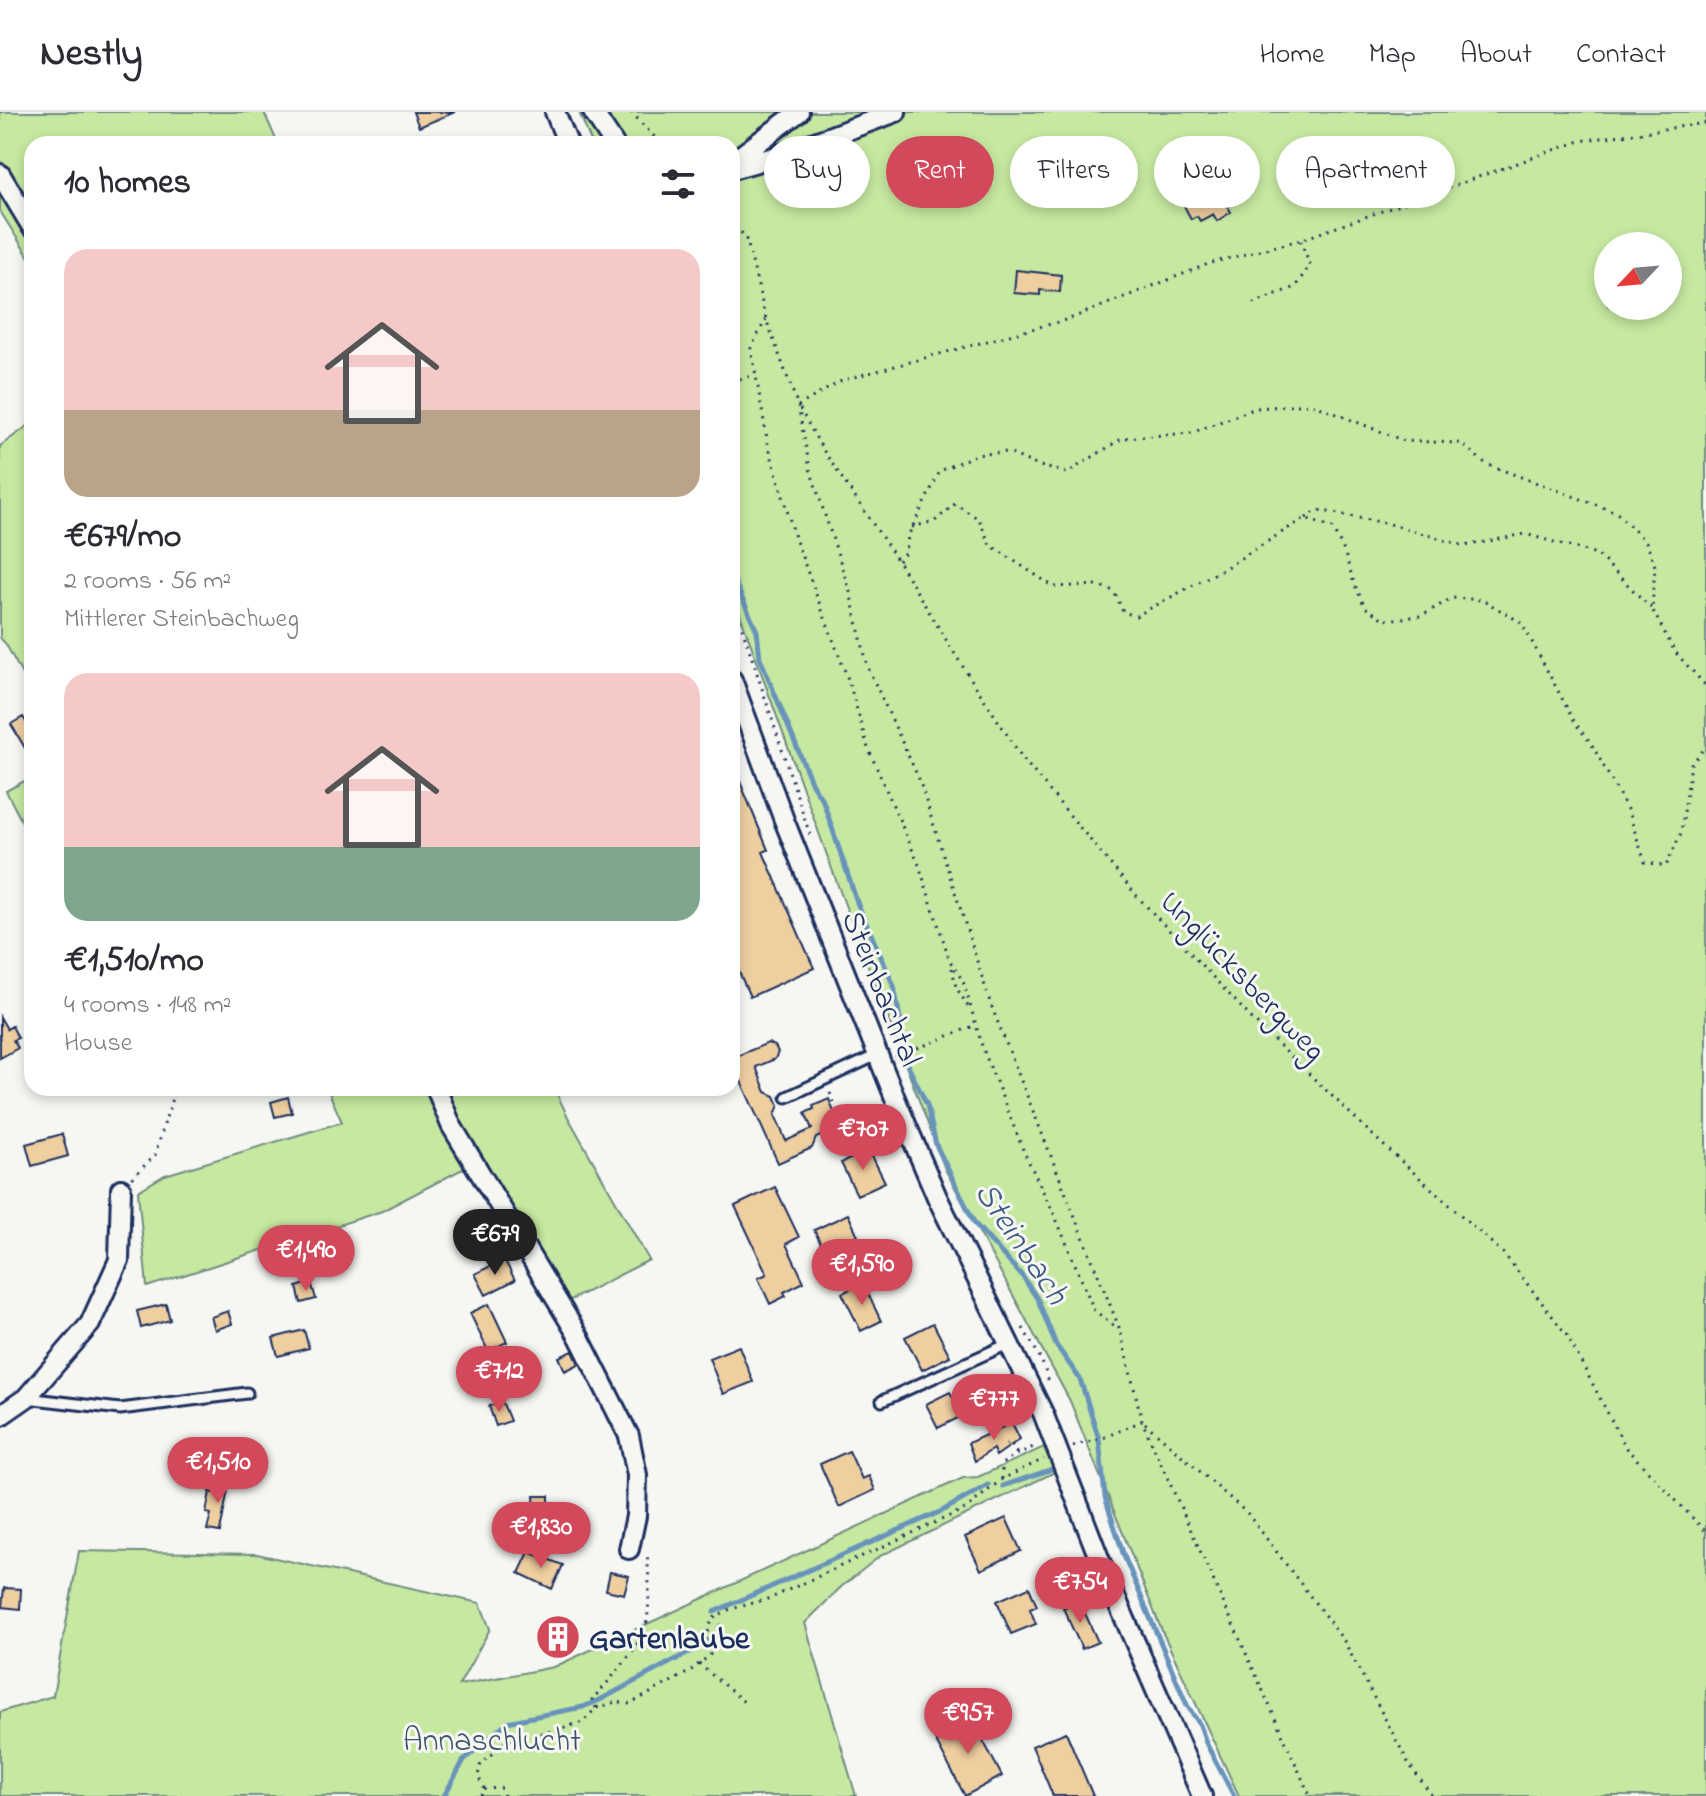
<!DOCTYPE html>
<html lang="en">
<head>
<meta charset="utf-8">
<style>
  body { margin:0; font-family:"Indie Flower",sans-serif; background:#f2f2f3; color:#2b2b33; height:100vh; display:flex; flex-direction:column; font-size:30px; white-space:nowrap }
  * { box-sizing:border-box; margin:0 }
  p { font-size:26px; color:#7c7c81 }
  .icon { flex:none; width:44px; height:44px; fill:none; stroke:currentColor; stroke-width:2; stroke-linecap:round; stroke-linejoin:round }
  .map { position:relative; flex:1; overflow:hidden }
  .side { position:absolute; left:24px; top:24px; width:716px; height:960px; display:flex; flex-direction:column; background:#fff; border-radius:24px; box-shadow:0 4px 12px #0003 }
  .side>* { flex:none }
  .top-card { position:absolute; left:764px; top:24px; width:760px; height:72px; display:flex; gap:16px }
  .needle { width:52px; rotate:244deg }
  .tools { position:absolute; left:1594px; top:120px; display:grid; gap:16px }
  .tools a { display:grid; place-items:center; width:88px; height:88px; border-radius:50%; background:#fff; box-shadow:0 4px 12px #0003; font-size:40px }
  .price { position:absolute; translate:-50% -68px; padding:0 18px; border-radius:28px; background:#d1495b; color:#fff; font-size:26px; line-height:52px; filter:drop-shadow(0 2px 4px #0008) }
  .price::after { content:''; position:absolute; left:50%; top:48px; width:24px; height:18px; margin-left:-12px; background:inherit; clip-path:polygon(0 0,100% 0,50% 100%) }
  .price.active { background:#222; color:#fff }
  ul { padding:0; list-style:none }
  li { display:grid; align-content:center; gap:16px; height:424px; padding:0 40px }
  li span { display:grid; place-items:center; height:248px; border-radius:24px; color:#555 }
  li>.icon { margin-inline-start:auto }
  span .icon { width:144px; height:144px; fill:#fffc; stroke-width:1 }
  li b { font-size:34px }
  h2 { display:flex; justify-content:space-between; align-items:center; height:96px; padding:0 40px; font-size:34px }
  .tag { padding:0 28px; border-radius:36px; background:#fff; box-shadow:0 4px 12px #0003; font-size:28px; line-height:72px }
  .tag.active { background:#d1495b; color:#fff }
  header { display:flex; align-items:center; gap:48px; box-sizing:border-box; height:112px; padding:0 40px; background:#fff; border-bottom:2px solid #e1e1e2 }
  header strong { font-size:38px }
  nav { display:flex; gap:44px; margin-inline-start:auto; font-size:28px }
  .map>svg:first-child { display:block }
  .green { fill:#c6e8a1; stroke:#708c80; stroke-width:2; fill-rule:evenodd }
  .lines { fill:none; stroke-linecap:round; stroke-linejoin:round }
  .stream { stroke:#6794bc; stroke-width:5 }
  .building { fill:#efcea0; stroke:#1b2f5e; stroke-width:2 }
  .lane-casing { stroke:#1b2f5e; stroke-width:15 }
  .street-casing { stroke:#1b2f5e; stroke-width:24 }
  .path { stroke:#1b2f5e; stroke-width:3; stroke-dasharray:2 6; stroke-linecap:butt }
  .lane { stroke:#f6f6f2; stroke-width:9 }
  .street { stroke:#f6f6f2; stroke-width:18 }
  .labels { text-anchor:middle; stroke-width:6; stroke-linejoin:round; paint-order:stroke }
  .street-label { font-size:32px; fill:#1b2f5e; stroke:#f6f6f2 }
  .poi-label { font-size:32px; font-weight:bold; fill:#1b2f5e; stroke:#f6f6f2; text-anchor:start }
  .park-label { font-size:32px; fill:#3d546b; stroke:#f6f6f2 }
  .water-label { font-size:34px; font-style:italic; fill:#3b5985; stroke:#f6f6f2 }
</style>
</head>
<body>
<header>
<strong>Nestly</strong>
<nav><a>Home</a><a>Map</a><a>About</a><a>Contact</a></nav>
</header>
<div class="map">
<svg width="1706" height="1684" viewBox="0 0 1706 1684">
  <rect width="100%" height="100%" fill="#f6f6f2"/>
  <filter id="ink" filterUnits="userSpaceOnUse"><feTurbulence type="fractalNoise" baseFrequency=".0125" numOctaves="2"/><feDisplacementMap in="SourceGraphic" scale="16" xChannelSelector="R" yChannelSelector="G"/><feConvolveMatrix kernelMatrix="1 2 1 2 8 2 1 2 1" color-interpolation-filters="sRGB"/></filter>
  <g filter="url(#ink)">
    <!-- green -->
    <path class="green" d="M0 0H264L278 32H32V150L0 99Z
      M579 0H1706V1684H1239L1162 1519 1070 1289 945 1057 841 782 732 480V32H592ZM1608 134H1668V194H1608Z
      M32 311V581L6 532 0 526V334Z
      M32 665V729L6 679Z
      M327 976H554L568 1005 649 1148 563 1192 468 1054 382 1099 147 1175 138 1079 165 1063 342 1010Z
      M1044 1335 1055 1360 880 1444 841 1475 805 1511 856 1684H0V1600L53 1584 79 1439 257 1442 480 1491 490 1517 459 1573 554 1555 963 1366 978 1365Z"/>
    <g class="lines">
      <!-- stream -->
      <path class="stream" d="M732 464 757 519 760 546 812 672 823 689 858 793 894 874 909 956 927 993 936 1033 975 1112 1023 1165 1038 1188 1056 1233 1080 1267 1099 1327 1105 1385 1124 1444 1187 1593 1200 1613 1207 1633 1234 1684
        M1003 1374 1058 1355
        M714 1500 944 1398 988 1373
        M444 1684 464 1648 507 1610 583 1595 600 1588 714 1527 721 1518 720 1514"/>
    </g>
    <!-- building -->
    <path class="building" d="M413 0H455L419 15Z
      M1204 77 1209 86 1219 80 1231 100 1217 109 1213 102 1200 109 1197 104 1191 107 1182 90Z
      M1016 158 1061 163 1060 180 1040 178V183L1014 181Z
      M23 605 32 619V648L11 612Z
      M732 650 768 738 763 740 814 856 750 885 732 844Z
      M0 905 7 917 12 914 18 926 13 928 18 936 0 946Z
      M768 931 775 934 778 940 775 947 756 955 766 980 775 984 779 993 775 1003 786 1029 812 1017 805 1001 814 997 813 994 829 987 840 1016 816 1026 812 1036 778 1051 732 949V946Z
      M288 985 292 1001 275 1005 271 990Z
      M62 1022 68 1044 32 1054 26 1032Z
      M869 1038 885 1070 857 1083 841 1051Z
      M775 1075 799 1125 786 1132 804 1170 784 1180 786 1184 770 1192 758 1166 767 1162 735 1094Z
      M848 1102 865 1139 832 1154 814 1118Z
      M504 1147 515 1168 486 1183 475 1162Z
      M311 1170 316 1187 301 1191 297 1175Z
      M863 1171 881 1209 861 1219 842 1181Z
      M166 1192 170 1208 141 1216 137 1199Z
      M489 1192 507 1230 488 1239 470 1201Z
      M228 1199 232 1212 215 1218 211 1205Z
      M933 1211 950 1244 922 1258 905 1225Z
      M304 1218 309 1236 278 1244 273 1226Z
      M739 1234 753 1270 723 1282 709 1246Z
      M573 1239 579 1252 565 1259 559 1245Z
      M950 1280 962 1304 938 1316 926 1292Z
      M502 1289 510 1309 496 1314 489 1294Z
      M1012 1311 1020 1327 996 1344 993 1337 975 1349 968 1331Z
      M849 1339 862 1367 869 1364 875 1378 839 1395 820 1352Z
      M218 1365 230 1367 220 1420 207 1418 211 1402 206 1401 210 1380 215 1381Z
      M534 1384H549V1398H535Z
      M1006 1406 1021 1439 981 1458 965 1425Z
      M529 1440 563 1453 552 1477 519 1461Z
      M610 1460 629 1464 624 1482 606 1478Z
      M1029 1475 1037 1494 1030 1497 1036 1512 1011 1522 997 1489Z
      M4 1476 21 1477 20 1497 2 1495Z
      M1079 1488 1098 1530 1082 1537 1063 1496Z
      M564 1511 573 1528 552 1538 543 1521Z
      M970 1604 1002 1664 965 1684 933 1624Z
      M1066 1620 1093 1684H1053L1032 1634Z"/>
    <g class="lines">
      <!-- lane casing -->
      <g class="lane-casing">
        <path id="lane" d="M787 985 877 943
          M26 1286 120 1297 247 1281
          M882 1289 1010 1231"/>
      </g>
      <!-- street casing -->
      <g class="street-casing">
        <path id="street" d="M555 0 568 32
          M593 0 614 32
          M732 50 799 0
          M732 57 774 45 896 0
          M0 62 32 115
          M732 568 784 708 897 991 937 1085 1043 1301 1104 1459 1202 1684
          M436 976 451 1013 579 1225 629 1324 637 1363 636 1404 629 1437
          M0 1304 26 1286 90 1212 119 1148 121 1077"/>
      </g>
      <!-- path -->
      <path class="path" d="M631 0 661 32
        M732 107 747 129 766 207 798 294 810 357 850 480 868 556 919 667 991 893 1120 1218 1142 1309 1310 1684
        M1253 191 1295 175 1310 153 1301 129
        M766 207 751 236 768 332 796 429 849 570 868 636 919 753 950 849 963 869 983 937 1024 1040 1055 1104 1094 1198 1118 1217
        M732 269 754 263
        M798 294 843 268 1069 207 1211 151 1300 128 1580 29 1706 11
        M800 297 823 338 898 449 956 544 1023 647 1136 783 1255 910 1381 1031 1504 1142 1567 1223 1626 1336 1706 1420
        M1306 406 1318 398 1390 412 1465 434 1525 422 1597 442 1652 497
        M912 415 935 409 955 392 979 407 990 433 1054 475 1097 473 1114 479 1123 500 1136 504 1225 456 1305 406 1332 416 1344 439 1354 471 1365 495 1385 508 1421 504 1452 486 1483 488 1522 511 1575 611 1591 631 1628 699 1645 750 1666 754 1681 721 1691 652 1706 635
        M898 449 906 440 908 424 940 359 975 343 1007 340 1036 353 1067 361 1123 326 1191 321 1256 296 1312 292 1404 329 1460 331 1486 352 1616 400 1646 430 1655 454 1652 497 1675 540 1706 574
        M732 485 811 726
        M952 856 956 875 969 896
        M895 945 976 913
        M830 981 836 995
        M132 1066 155 1043 175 976
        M1023 1216 1041 1247 1049 1270
        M1145 1311 1248 1402 1344 1529 1409 1652 1432 1684
        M1006 1333 1010 1330 1017 1342
        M1073 1334 1105 1325 1142 1309
        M1002 1367V1352L1011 1345 1038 1333
        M699 1552 744 1590
        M596 1596 592 1587C604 1576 641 1532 645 1517 651 1496 649 1461 647 1440
        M484 1677 502 1676 504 1684
        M481 1684 484 1677 478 1664 480 1654 504 1631 522 1622 545 1621 583 1610 596 1596 616 1590 630 1592 689 1560 710 1543 706 1527 712 1507 728 1498 771 1486 967 1396 1002 1367 1044 1347"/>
      <!-- lane -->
      <use href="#lane" class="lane"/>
      <!-- street -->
      <use href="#street" class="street"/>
    </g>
  </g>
  <!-- icons -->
  <defs>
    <g id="building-disc" transform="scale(2.3)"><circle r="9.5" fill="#d1495b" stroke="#f6f6f2"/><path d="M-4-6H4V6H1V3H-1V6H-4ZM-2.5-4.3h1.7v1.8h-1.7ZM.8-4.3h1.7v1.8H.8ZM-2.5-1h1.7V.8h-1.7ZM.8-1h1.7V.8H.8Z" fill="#fff"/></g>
  </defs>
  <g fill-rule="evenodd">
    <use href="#building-disc" x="558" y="1525"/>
  </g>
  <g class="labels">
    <!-- street labels -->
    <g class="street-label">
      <text transform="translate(1244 863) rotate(46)" y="11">Unglücksbergweg</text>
      <text transform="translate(883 876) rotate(68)" y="11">Steinbachtal</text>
    </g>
    <!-- poi labels -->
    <g class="poi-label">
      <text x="589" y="1536">Gartenlaube</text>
    </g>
    <!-- park labels -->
    <g class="park-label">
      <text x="492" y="1638">Annaschlucht</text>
    </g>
    <!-- water labels -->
    <g class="water-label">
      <text transform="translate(1023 1130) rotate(56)" y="12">Steinbach</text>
    </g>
  </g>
</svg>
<div class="tools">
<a><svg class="needle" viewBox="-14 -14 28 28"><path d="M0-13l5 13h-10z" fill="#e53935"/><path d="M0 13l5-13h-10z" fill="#7c7c81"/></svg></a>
</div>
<b class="price" style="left:863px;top:1060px">€707</b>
<b class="price active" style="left:495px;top:1165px">€679</b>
<b class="price" style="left:306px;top:1181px">€1,490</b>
<b class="price" style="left:862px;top:1195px">€1,590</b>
<b class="price" style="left:499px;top:1302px">€712</b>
<b class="price" style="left:994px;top:1330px">€777</b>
<b class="price" style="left:218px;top:1393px">€1,510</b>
<b class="price" style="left:541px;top:1458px">€1,830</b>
<b class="price" style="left:1080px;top:1513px">€754</b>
<b class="price" style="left:968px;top:1644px">€957</b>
<div class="top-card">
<a class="tag">Buy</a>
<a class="tag active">Rent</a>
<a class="tag">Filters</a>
<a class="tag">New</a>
<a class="tag">Apartment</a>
</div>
<section class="side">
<h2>10 homes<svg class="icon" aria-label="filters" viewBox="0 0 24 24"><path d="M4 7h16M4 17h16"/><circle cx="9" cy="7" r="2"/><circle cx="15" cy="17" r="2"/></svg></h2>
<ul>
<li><span style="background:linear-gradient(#f6c9c9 65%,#b9a48a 0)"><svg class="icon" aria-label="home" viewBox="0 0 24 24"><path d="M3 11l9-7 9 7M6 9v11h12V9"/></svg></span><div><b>€679/mo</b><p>2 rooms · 56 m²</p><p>Mittlerer Steinbachweg</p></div></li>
<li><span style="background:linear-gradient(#f6c9c9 70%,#7fa58c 0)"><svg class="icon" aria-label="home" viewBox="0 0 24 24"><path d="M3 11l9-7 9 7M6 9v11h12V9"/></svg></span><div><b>€1,510/mo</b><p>4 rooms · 148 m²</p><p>House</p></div></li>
</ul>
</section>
</div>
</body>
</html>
